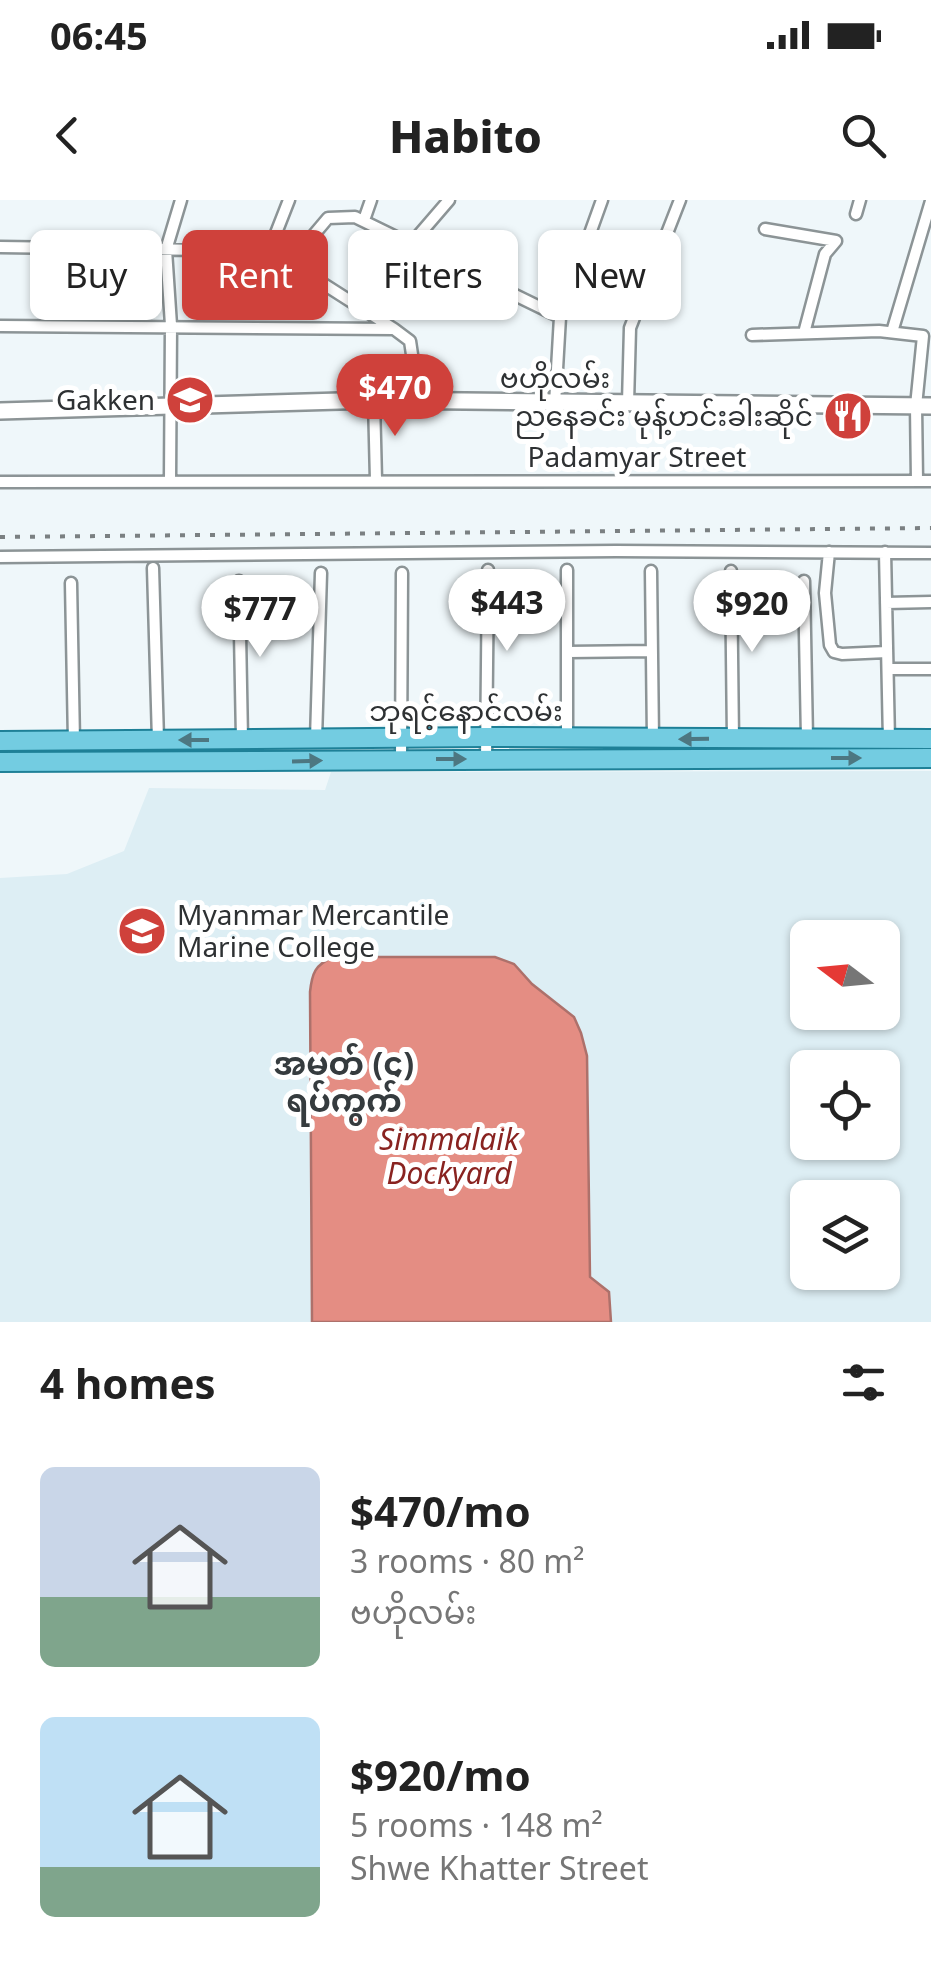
<!DOCTYPE html>
<html lang="en">
<head>
<meta charset="utf-8">
<style>
  body { margin:0; font-family:"Noto Sans","Noto Sans Myanmar",sans-serif; background:#f6f6f6; color:#222; height:100vh; display:flex; flex-direction:column; font-size:38px; white-space:nowrap }
  * { box-sizing:border-box; margin:0 }
  p { font-size:32px; color:#767676 }
  .icon { flex:none; width:55px; height:55px; fill:none; stroke:currentColor; stroke-width:2; stroke-linecap:round; stroke-linejoin:round }
  .map { position:relative; height:1122px; overflow:hidden }
  .drawer { display:flex; flex-direction:column; background:#fff; flex:1 }
  .drawer>* { flex:none }
  .banner { position:absolute; left:30px; top:30px; width:872px; height:90px; display:flex; gap:20px }
  .needle { width:65px; rotate:286deg }
  .buttons { position:absolute; left:790px; top:720px; display:grid; gap:20px }
  .buttons a { display:grid; place-items:center; width:110px; height:110px; border-radius:15px; background:#fff; box-shadow:0 2px 8px #0004; font-size:50px }
  .price { position:absolute; translate:-50% -85px; padding:0 22px; border-radius:35px; background:#fff; color:#222; font-size:32px; line-height:65px; filter:drop-shadow(0 2px 5px #0008) }
  .price::after { content:''; position:absolute; left:50%; top:60px; width:30px; height:22px; margin-left:-15px; background:inherit; clip-path:polygon(0 0,100% 0,50% 100%) }
  .price.current { background:#cf413b; color:#fff }
  ul { padding:0; list-style:none }
  li { display:flex; align-items:center; gap:30px; height:250px; padding:0 40px }
  li span { display:grid; place-items:center; flex:none; width:280px; height:200px; border-radius:15px; color:#555 }
  li>.icon { margin-inline-start:auto }
  span .icon { width:120px; height:120px; fill:#fffc; stroke-width:1 }
  li b { font-size:42px }
  h2 { display:flex; justify-content:space-between; align-items:center; height:120px; padding:0 40px; font-size:42px }
  .tag { padding:0 35px; border-radius:15px; background:#fff; box-shadow:0 2px 8px #0004; font-size:35px; line-height:90px }
  .tag.current { background:#cf413b; color:#fff }
  .status { display:flex; justify-content:space-between; align-items:center; height:70px; padding:0 50px; background:#fff; direction:ltr }
  .status svg { height:28px; fill:currentColor }
  header { display:flex; justify-content:space-between; align-items:center; height:130px; padding:0 40px; background:#fff; font-size:45px; font-weight:800 }
  .map>svg:first-child { display:block }
  .built { fill:#ddeef4; fill-rule:evenodd }
  .water { fill:#e48d83; stroke:#ad716b; stroke-width:2.5 }
  .lines { fill:none; stroke-linecap:round; stroke-linejoin:round }
  .minor-casing { stroke:#8c9496; stroke-width:15 }
  .secondary-casing { stroke:#8c9496; stroke-width:20 }
  .primary-casing { stroke:#1e8097; stroke-width:22 }
  .minor { stroke:#fff; stroke-width:10 }
  .secondary { stroke:#fff; stroke-width:15 }
  .primary { stroke:#73cce1; stroke-width:18 }
  .rail { stroke:#7b8082; stroke-width:4; stroke-dasharray:5 10; stroke-linecap:butt }
  .oneway { fill:#4d7781 }
  .labels { text-anchor:middle; stroke-width:10; stroke-linejoin:round; paint-order:stroke }
  .street-label { font-size:28px; fill:#2e3133; stroke:#fff }
  .poi-label { font-size:28px; fill:#2e3133; stroke:#fff; text-anchor:end }
  .water-label { font-size:30px; font-style:italic; fill:#892320; stroke:#fff }
  .quarter-label { font-size:32px; font-weight:bold; fill:#353b3e; stroke:#fff }
</style>
</head>
<body>
<div class="status"><b>06:45</b><svg viewBox="0 0 49 12"><path d="M0 12V9h3v3zM5 12V6h3v6zM10 12V3h3v9zM15 12V0h3v12zM26 1h20v11H26zM47 4h2v5h-2z"/></svg></div>
<header><svg class="icon" aria-label="back" viewBox="0 0 24 24"><path d="M15 5l-7 7 7 7"/></svg>Habito<svg class="icon" aria-label="search" viewBox="0 0 24 24"><circle cx="10" cy="10" r="6"/><path d="M15 15l6 6"/></svg></header>
<div class="map">
<svg width="931" height="1122" viewBox="0 0 931 1122">
  <rect width="100%" height="100%" fill="#eff7fa"/>
  <!-- built -->
  <path class="built" d="M931 571V1122H0V678L67 674 124 651 149 588 325 590 331 572ZM808 738H882V812H808ZM808 868H882V942H808ZM808 998H882V1072H808Z"/>
  <!-- water -->
  <path class="water" d="M333 757H495L514 764 532 784 574 817 581 833 587 856 590 1077 609 1092 611 1122H312L310 792C312 773 315 765 333 757Z"/>
  <g class="lines">
    <!-- minor casing -->
    <g class="minor-casing">
      <path id="minor" d="M856 14 860 0
        M364 20 371 0
        M765 29 836 41
        M412 43 449 0
        M0 47 269 51 295 57 328 18 355 17 560 117
        M269 51 289 0
        M295 57 322 83 394 129
        M0 126 394 129 410 141 414 168 410 202
        M892 132 931 1
        M804 133 825 54 836 41
        M752 135 879 131 923 136 916 206 917 281
        M374 200 376 280
        M628 203 630 128 680 0
        M555 204 560 117 602 0
        M170 280 171 125 166 50 181 0
        M0 282 931 281
        M829 352 825 393 830 445 834 452 842 454 887 452
        M885 352 889 541
        M0 357 616 351 931 353
        M153 368 158 540
        M567 370V538
        M651 371 653 540
        M731 371 733 540
        M239 381 242 539
        M804 381 807 539
        M71 383 74 542
        M886 403 931 402
        M568 452 652 451
        M888 469H931
        M316 539 321 373
        M401 558 402 373
        M486 559 488 370"/>
    </g>
    <!-- secondary casing -->
    <g class="secondary-casing">
      <path id="secondary" d="M0 211 374 200 931 206"/>
    </g>
    <!-- primary casing -->
    <g class="primary-casing">
      <path id="primary" d="M0 541 486 537 931 539
        M0 562 931 558"/>
    </g>
    <!-- minor -->
    <use href="#minor" class="minor"/>
    <!-- secondary -->
    <use href="#secondary" class="secondary"/>
    <!-- primary -->
    <use href="#primary" class="primary"/>
    <!-- rail -->
    <path class="rail" d="M0 337 931 328"/>
  </g>
  <!-- one-way arrows -->
  <defs><path id="oneway-solid" d="M-6-.8H1V-3.2L6.5 0L1 3.2V.8H-6Z" transform="scale(2.5)"/></defs>
  <g class="oneway">
    <use href="#oneway-solid" transform="translate(694 539) rotate(179)"/>
    <use href="#oneway-solid" transform="translate(194 540) rotate(180)"/>
    <use href="#oneway-solid" transform="translate(846 558)"/>
    <use href="#oneway-solid" transform="translate(451 559)"/>
    <use href="#oneway-solid" transform="translate(307 561) rotate(-2)"/>
  </g>
  <!-- icons -->
  <defs>
    <g id="school-disc" transform="scale(2.5)"><circle r="9.5" fill="#cf413b" stroke="#fff"/><path d="M0-5L7-2L0 1L-7-2ZM-4 1L0 2.5L4 1V4Q0 6-4 4Z" fill="#fff"/></g>
    <g id="restaurant-disc" transform="scale(2.5)"><circle r="9.5" fill="#cf413b" stroke="#fff"/><path d="M-5-6h1v4h1v-4h1v4h1v-4h1v5L-1.5 .5V6h-2V.5L-5-1ZM5-6V6H3V1.5H1.5Q1.5-4 5-6Z" fill="#fff"/></g>
    <g id="university-disc" transform="scale(2.5)"><circle r="9.5" fill="#cf413b" stroke="#fff"/><path d="M0-5L7-2L0 1L-7-2ZM-4 1L0 2.5L4 1V4Q0 6-4 4Z" fill="#fff"/></g>
  </defs>
  <g fill-rule="evenodd">
    <use href="#school-disc" x="190" y="200"/>
    <use href="#restaurant-disc" x="848" y="216"/>
    <use href="#university-disc" x="142" y="731"/>
  </g>
  <g class="labels">
    <!-- street labels -->
    <g class="street-label">
      <text x="555" y="188">ဗဟိုလမ်း</text>
      <text x="637" y="267">Padamyar Street</text>
      <text x="466" y="521">ဘုရင့်နောင်လမ်း</text>
    </g>
    <!-- poi labels -->
    <g class="poi-label">
      <text x="155" y="210">Gakken</text>
      <text x="813" y="226">ညနေခင်း မုန့်ဟင်းခါးဆိုင်</text>
      <text x="177" y="725" text-anchor="start">Myanmar Mercantile<tspan x="177" dy="32">Marine College</tspan></text>
    </g>
    <!-- water labels -->
    <g class="water-label">
      <text x="449" y="950">Simmalaik<tspan x="449" dy="34">Dockyard</tspan></text>
    </g>
    <!-- quarter labels -->
    <g class="quarter-label">
      <text x="344" y="875">အမှတ် (၄)<tspan x="344" dy="37">ရပ်ကွက်</tspan></text>
    </g>
  </g>
</svg>
<div class="buttons">
<a><svg class="needle" viewBox="-14 -14 28 28"><path d="M0-13l5 13h-10z" fill="#e53935"/><path d="M0 13l5-13h-10z" fill="#767676"/></svg></a>
<a><svg class="icon" aria-label="locate" viewBox="0 0 24 24"><circle cx="12" cy="12" r="6"/><path d="M12 2v4M12 18v4M2 12h4M18 12h4"/></svg></a>
<a><svg class="icon" aria-label="layers" viewBox="0 0 24 24"><path d="M12 4l9 5-9 5-9-5zM3 14l9 5 9-5"/></svg></a>
</div>
<b class="price current" style="left:395px;top:239px">$470</b>
<b class="price" style="left:507px;top:454px">$443</b>
<b class="price" style="left:752px;top:455px">$920</b>
<b class="price" style="left:260px;top:460px">$777</b>
<div class="banner">
<a class="tag">Buy</a>
<a class="tag current">Rent</a>
<a class="tag">Filters</a>
<a class="tag">New</a>
</div>
</div>
<section class="drawer">
<h2>4 homes<svg class="icon" aria-label="filters" viewBox="0 0 24 24"><path d="M4 7h16M4 17h16"/><circle cx="9" cy="7" r="2"/><circle cx="15" cy="17" r="2"/></svg></h2>
<ul>
<li><span style="background:linear-gradient(#c9d6e8 65%,#7fa58c 0)"><svg class="icon" aria-label="home" viewBox="0 0 24 24"><path d="M3 11l9-7 9 7M6 9v11h12V9"/></svg></span><div><b>$470/mo</b><p>3 rooms · 80 m²</p><p>ဗဟိုလမ်း</p></div></li>
<li><span style="background:linear-gradient(#bfe0f5 75%,#7fa58c 0)"><svg class="icon" aria-label="home" viewBox="0 0 24 24"><path d="M3 11l9-7 9 7M6 9v11h12V9"/></svg></span><div><b>$920/mo</b><p>5 rooms · 148 m²</p><p>Shwe Khatter Street</p></div></li>
</ul>
</section>
</body>
</html>
